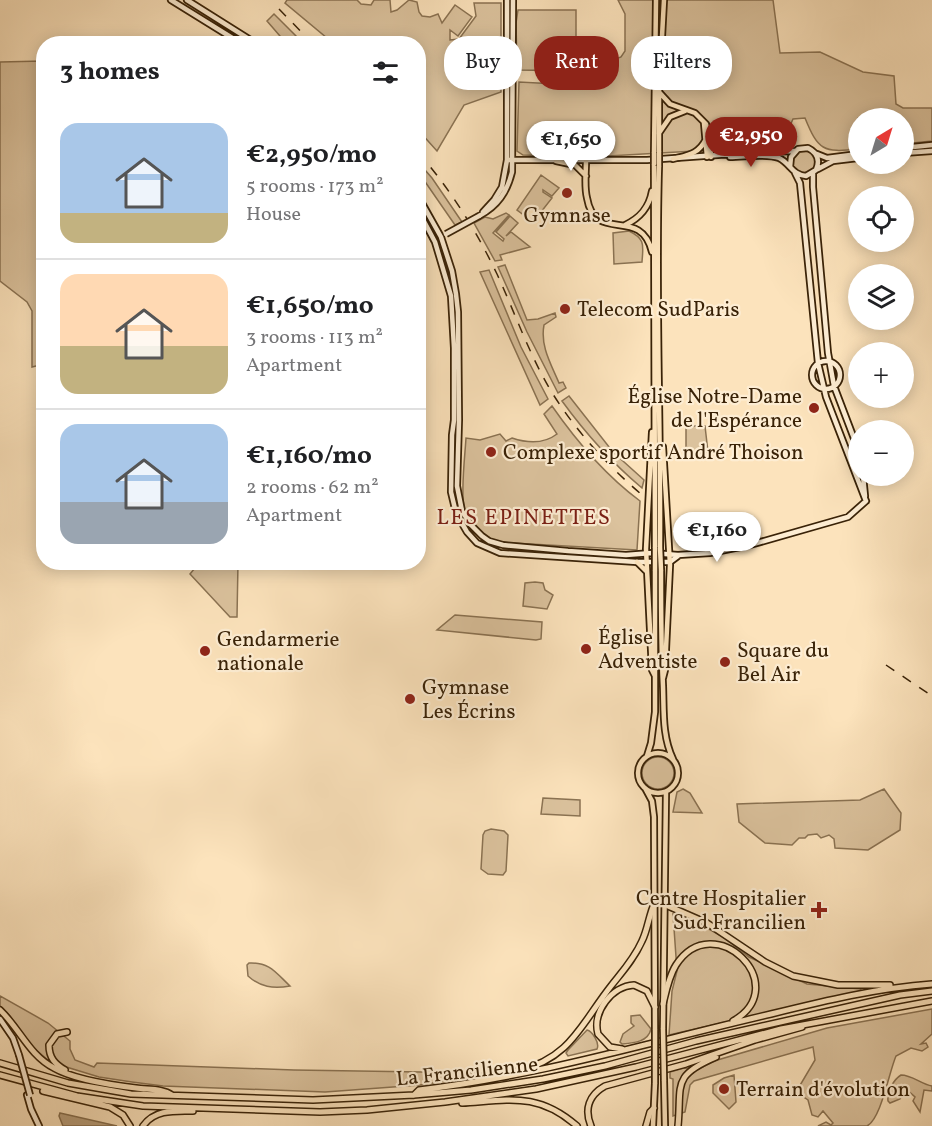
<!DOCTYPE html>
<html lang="en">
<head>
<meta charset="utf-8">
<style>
  body { margin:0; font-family:Vollkorn,serif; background:#f6f6f6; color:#202124; height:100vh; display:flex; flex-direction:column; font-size:22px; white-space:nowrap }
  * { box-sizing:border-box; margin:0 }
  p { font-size:20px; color:#757577 }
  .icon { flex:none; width:33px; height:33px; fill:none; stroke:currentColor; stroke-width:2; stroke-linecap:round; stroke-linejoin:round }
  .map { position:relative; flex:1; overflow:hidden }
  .sheet { position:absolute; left:36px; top:36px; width:390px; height:534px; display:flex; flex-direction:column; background:#fff; border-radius:24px; box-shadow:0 3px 15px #0003 }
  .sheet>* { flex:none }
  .guide { position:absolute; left:444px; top:36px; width:398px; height:54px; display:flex; gap:12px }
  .needle { width:39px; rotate:38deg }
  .controls { position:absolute; left:848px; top:108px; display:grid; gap:12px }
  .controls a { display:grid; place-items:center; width:66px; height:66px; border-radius:50%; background:#fff; box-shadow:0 3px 15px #0003; font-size:30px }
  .price { position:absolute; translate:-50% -51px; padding:0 14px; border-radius:21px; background:#fff; color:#222; font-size:20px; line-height:39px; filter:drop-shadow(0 2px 3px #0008) }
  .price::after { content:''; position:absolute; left:50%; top:36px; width:18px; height:14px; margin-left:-9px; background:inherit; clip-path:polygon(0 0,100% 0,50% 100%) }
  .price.selected { background:#8f2418; color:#fff }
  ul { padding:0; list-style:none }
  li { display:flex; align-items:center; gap:18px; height:150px; padding:0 24px }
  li+li { border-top:2px solid #e0e0e0 }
  li span { display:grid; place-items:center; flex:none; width:168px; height:120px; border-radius:18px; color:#555 }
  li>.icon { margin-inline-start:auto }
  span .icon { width:72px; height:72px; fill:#fffc; stroke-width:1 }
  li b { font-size:26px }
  h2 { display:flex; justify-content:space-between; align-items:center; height:72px; padding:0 24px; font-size:26px }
  .pill { padding:0 21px; border-radius:24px; background:#fff; box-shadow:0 3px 15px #0003; font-size:21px; line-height:54px }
  .pill.selected { background:#8f2418; color:#fff }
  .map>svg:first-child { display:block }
  .green { fill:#dbc29d; stroke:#8a7252; stroke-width:1.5 }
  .water { fill:#baa17e; stroke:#866e4e; stroke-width:1.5 }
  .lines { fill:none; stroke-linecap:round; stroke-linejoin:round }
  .secondary-casing { stroke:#392207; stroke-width:8 }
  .primary-casing { stroke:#392207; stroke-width:8 }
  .trunk-casing { stroke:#392207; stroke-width:8 }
  .secondary { stroke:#fdedd3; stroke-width:4.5 }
  .primary { stroke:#fce3bc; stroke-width:4.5 }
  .trunk { stroke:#fce3bc; stroke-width:5 }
  .rail { stroke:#392207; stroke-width:1.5; stroke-dasharray:10 10; stroke-linecap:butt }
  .secondary-bridge-casing { stroke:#392207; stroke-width:8; stroke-linecap:butt }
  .primary-bridge-casing { stroke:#392207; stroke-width:8; stroke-linecap:butt }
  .secondary-bridge { stroke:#fdedd3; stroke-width:4.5 }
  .primary-bridge { stroke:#fce3bc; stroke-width:4.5 }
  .poi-dot { fill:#8f2418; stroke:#fdedd3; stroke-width:2 }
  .labels { text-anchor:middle; stroke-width:4.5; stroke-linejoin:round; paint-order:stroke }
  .poi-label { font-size:21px; fill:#392207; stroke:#fdedd3; text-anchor:start }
  .street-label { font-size:21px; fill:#392207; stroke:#fdedd3 }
  .neighbourhood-label { font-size:22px; letter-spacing:1.5px; fill:#7a1f14; stroke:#fdedd3 }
</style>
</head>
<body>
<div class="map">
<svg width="932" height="1126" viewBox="0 0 932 1126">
  <rect width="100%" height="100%" fill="#fce3bc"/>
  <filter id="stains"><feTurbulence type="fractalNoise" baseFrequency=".00333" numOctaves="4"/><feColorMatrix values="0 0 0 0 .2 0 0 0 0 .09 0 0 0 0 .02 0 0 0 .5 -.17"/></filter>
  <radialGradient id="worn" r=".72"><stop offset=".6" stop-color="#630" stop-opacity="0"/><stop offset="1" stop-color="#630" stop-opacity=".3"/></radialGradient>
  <!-- green -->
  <path class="green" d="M287 0H357L361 4 371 5 374 0H390L391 12 397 10 409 0 417 2 419 12 422 16 430 17 438 14 442 23 455 5 472 17 458 36 450 30V40L459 39 476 16 474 3H501V92L464 105 437 151 419 131 418 44 333 43 285 3Z
    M618 0H773L780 53 820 52 863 72 894 76 896 104 903 108H932V141L903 144V118H858V149C823 153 818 150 805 118L793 119C787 134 779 141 765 147L591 157 523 155 517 151 519 82 576 85 603 64 621 57 625 51V14Z
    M518 10H576V49H579L578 71 520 70V68H517L516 23Z
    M274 14 303 43H286L267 21Z
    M43 61 44 364 32 367V311L27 302 0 281V62Z
    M792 163a12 12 0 1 1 24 0a12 12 0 1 1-24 0Z
    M418 162 432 178 462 222 455 225 419 173Z
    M541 175 559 188 552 196 543 190V192L552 198 541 212 532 206 525 216 517 210Z
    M506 213 509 215 493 233 503 241 504 239 496 232 510 216 518 223 506 236 511 232 530 247 500 255 502 260 495 261 474 223 485 217 493 219Z
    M629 231C646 239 643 246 642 262L614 264 613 233Z
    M505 265 527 320 538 319 555 313 556 317 544 325C540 346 551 364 559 383L563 382 566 388 558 393 527 332 498 267Z
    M489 270 521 347 548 399 540 405 480 272Z
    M569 396 613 452 644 480 642 488C611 462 586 434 562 401Z
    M552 406C577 442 605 475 640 501L637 550 496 542C485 536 473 530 467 518 459 504 465 456 466 438L480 440 500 434 506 441 512 438C527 443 544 444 557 434L544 414Z
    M705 426 708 452 686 454V426Z
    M195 563H238L237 617H230L190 574 195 568Z
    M535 582 543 583 545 590 553 595 547 609 523 606 525 583Z
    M455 615 542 622 541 639 536 640 437 630Z
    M642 773a16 16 0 1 1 32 0a16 16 0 1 1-32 0Z
    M683 789 690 793 702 813 673 812 677 792Z
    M884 789 901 813 900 830 868 850 835 848 834 839 829 835 821 838 817 834 808 835 805 838H799L792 845 765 843 739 822 737 804 860 800Z
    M543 798 580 800V816L541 814Z
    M491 829 504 831 508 835 506 871 503 875 488 874 481 869 483 835 485 831Z
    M673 914 693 920 723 937 749 957 807 984 861 989 860 991 669 1035 672 991 677 971Z
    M249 963C270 962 276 973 290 986 273 989 260 987 248 976L247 965Z
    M0 996 48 1023 70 1041V1049L75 1060 94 1067 97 1063 294 1070 486 1073V1075L420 1085 325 1092 163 1086 132 1082 99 1077 50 1062 28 1043 10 1016 0 1006Z
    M932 1009V1034L921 1044 926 1043 928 1047 922 1051 911 1048 896 1056C889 1072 881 1119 867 1126H818L826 1122 831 1125 833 1123 823 1111 818 1117 812 1115 808 1100 796 1092 815 1060 813 1047 694 1081 690 1085 685 1112 673 1116V1079L670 1078V1072L684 1068 697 1070 714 1061 827 1028Z
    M640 1015 651 1029C648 1042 634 1043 622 1044L620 1042 623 1034 634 1026 631 1023V1016Z
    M587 1030C592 1031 600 1043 597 1049L568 1056 566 1053 568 1050Z
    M734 1075 736 1102 729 1109 713 1093V1085L724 1078Z
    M901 1075C912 1075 921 1084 932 1086V1091L924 1090 920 1112 913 1101 915 1097 906 1089 900 1099 890 1103 888 1101C887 1092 893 1080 901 1075Z"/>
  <!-- water -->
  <path class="water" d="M60 1113 117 1126H63L59 1116Z"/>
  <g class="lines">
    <!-- secondary casing -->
    <g class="secondary-casing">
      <path id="secondary" d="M171 0 242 44
        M187 0 257 44
        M903 148 932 145
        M746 152 795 151
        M903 153 932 151
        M817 154 827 158 858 154
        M730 157C745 157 765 153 779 158 790 163 792 175 806 176L816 170C820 161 818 153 808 148L798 149 791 157 790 167
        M507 160H647L732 154
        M818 169 833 161 858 158
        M795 173 800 183 818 363 826 397 866 501
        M813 173V187L828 353 834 386 858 449
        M418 196 441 237 452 271 456 294 458 312 459 420 457 486 462 511 471 525 482 536 489 541 503 545 568 551 626 555 652 553 678 555 710 553 750 545 848 517 866 501
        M418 210 435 242 451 296 454 348V420L452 435 451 492 456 513 467 532 477 543 500 553 637 562H670L678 556
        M483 212 494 200 502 187 507 160V0
        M479 216C498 206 507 192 512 172L513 0
        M812 375a14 14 0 1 1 28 0a14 14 0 1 1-28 0Z
        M863 476 865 496
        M0 1019 13 1038 19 1055
        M27 1095 31 1109 39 1126"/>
    </g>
    <!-- primary casing -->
    <g class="primary-casing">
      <path id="primary" d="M659 92 670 104 695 113 706 124 710 140 711 157
        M704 123 707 157
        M659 133 670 117 685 111
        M711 144C720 157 736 153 750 152
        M659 152V92L664 0
        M654 153 656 0
        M673 159C688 155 699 154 706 139
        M556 161 575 165 586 176
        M586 161C586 173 584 186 587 198 595 245 641 205 652 252
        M654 164 655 548
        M659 166C655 293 661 420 660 547
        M625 225C640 218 649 208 652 191
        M652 432 646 549 651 650 652 670 655 676
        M637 562 646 571
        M661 570C661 609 661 648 663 686 664 711 662 736 673 759
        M663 678 665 670 670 565 663 447
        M638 773a20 20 0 1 1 40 0a20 20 0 1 1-40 0Z
        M647 756 651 743 655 712V570
        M645 788 652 801 654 817 655 1030
        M663 1029 666 792
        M664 1080 665 1126
        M653 1126 655 1083"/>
    </g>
    <!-- trunk casing -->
    <g class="trunk-casing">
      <path id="trunk" d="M665 901 668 906 707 923 765 962 793 976 838 985H890
        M663 1004C666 991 669 976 676 965 714 906 795 986 733 1021
        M0 1010C20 1029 29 1055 54 1068 75 1080 111 1085 136 1088 147 1090 162 1088 172 1095
        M622 1049 610 1047 598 1034C592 1012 612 986 634 985L647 991 655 1007
        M0 1063 68 1083 131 1094 313 1100 414 1095 471 1090 543 1079 605 1066 696 1041 900 995 932 991
        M65 1070C55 1064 49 1058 49 1045L57 1034 67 1032
        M518 1071C571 1058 581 1024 611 986 622 972 634 959 642 941 648 929 649 914 655 902
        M0 1075 77 1096 143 1106 320 1112 367 1110 445 1102 536 1089 636 1067 781 1029 932 1001
        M43 1091 110 1107 123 1115 130 1126
        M414 1095 419 1090C539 1076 654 1041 771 1014 824 1001 877 988 932 984
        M462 1103C510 1100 538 1092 577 1126
        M143 1126C155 1109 175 1111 193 1111
        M591 1126C584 1109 589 1095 605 1086L686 1064 755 1040 802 1027
        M646 1126 650 1112 654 1108
        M678 1126C682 1085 671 1076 716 1057"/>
    </g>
    <!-- secondary -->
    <use href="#secondary" class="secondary"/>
    <!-- primary -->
    <use href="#primary" class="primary"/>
    <!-- trunk -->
    <use href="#trunk" class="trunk"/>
    <!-- rail -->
    <path class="rail" d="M279 9 313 44
      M418 152C450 189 476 230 497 274 515 313 529 354 551 391 575 430 606 464 641 494
      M886 665 932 696"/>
    <!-- secondary-bridge casing -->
    <g class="secondary-bridge-casing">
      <path id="secondary-bridge" d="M446 234 479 216
        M19 1055 30 1095"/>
    </g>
    <!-- primary-bridge casing -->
    <g class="primary-bridge-casing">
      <path id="primary-bridge" d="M654 164V153
        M659 166V152
        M660 547 661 570
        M655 548V570
        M663 1029 664 1080
        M655 1083V1030"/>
    </g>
    <!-- secondary-bridge -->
    <use href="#secondary-bridge" class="secondary-bridge"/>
    <!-- primary-bridge -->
    <use href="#primary-bridge" class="primary-bridge"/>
  </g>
  <!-- markers -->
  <g class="poi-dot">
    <circle cx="567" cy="193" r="6"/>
    <circle cx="565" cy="309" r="6"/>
    <circle cx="814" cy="408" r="6"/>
    <circle cx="491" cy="452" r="6"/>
    <circle cx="586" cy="649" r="6"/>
    <circle cx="205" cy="651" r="6"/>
    <circle cx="725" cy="662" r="6"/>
    <circle cx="410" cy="699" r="6"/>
    <path d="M816 901h6v6h6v6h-6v6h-6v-6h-6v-6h6z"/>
    <circle cx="724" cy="1089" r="6"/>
  </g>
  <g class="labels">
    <!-- poi labels -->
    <g class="poi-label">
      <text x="567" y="222" text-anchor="middle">Gymnase</text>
      <text x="577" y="316">Telecom SudParis</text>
      <text x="802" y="403" text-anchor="end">Église Notre-Dame<tspan x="802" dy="24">de l'Espérance</tspan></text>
      <text x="503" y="459">Complexe sportif André Thoison</text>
      <text x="598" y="644">Église<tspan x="598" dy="24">Adventiste</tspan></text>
      <text x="217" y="646">Gendarmerie<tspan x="217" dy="24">nationale</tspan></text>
      <text x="737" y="657">Square du<tspan x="737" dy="24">Bel Air</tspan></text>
      <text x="422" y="694">Gymnase<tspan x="422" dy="24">Les Écrins</tspan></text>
      <text x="806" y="905" text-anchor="end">Centre Hospitalier<tspan x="806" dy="24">Sud Francilien</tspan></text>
      <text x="736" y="1096">Terrain d'évolution</text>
    </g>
    <!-- street labels -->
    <g class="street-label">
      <text transform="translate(467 1071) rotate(-6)" y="7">La Francilienne</text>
    </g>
    <!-- neighbourhood labels -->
    <g class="neighbourhood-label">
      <text x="524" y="524">LES EPINETTES</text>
    </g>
  </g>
  <rect width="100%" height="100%" filter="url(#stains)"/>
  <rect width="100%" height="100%" fill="url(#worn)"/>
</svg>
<div class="controls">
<a><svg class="needle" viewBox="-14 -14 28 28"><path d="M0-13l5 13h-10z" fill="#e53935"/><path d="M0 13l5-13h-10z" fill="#757577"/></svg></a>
<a><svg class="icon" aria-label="locate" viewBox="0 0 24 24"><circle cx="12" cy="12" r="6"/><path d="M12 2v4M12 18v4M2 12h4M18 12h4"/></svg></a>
<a><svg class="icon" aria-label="layers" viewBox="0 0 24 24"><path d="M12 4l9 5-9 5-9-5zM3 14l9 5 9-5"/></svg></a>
<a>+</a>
<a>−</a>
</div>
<b class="price selected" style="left:751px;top:168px">€2,950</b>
<b class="price" style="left:571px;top:172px">€1,650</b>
<b class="price" style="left:717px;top:563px">€1,160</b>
<div class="guide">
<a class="pill">Buy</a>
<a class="pill selected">Rent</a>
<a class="pill">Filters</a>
</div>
<section class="sheet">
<h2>3 homes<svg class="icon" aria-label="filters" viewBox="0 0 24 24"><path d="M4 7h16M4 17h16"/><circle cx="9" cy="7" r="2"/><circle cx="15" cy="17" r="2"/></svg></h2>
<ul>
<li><span style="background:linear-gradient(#a9c7e8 75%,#c2b280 0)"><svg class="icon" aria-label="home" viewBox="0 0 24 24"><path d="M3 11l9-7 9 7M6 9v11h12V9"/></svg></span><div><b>€2,950/mo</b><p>5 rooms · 173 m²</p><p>House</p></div></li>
<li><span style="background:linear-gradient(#ffd9b3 60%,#c2b280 0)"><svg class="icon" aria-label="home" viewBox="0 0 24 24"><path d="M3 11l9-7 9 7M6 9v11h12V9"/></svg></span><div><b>€1,650/mo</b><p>3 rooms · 113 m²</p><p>Apartment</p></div></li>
<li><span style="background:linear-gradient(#a9c7e8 65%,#9aa5b1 0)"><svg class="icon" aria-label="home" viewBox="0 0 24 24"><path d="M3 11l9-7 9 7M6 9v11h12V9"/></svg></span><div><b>€1,160/mo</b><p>2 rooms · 62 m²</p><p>Apartment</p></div></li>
</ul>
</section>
</div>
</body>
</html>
